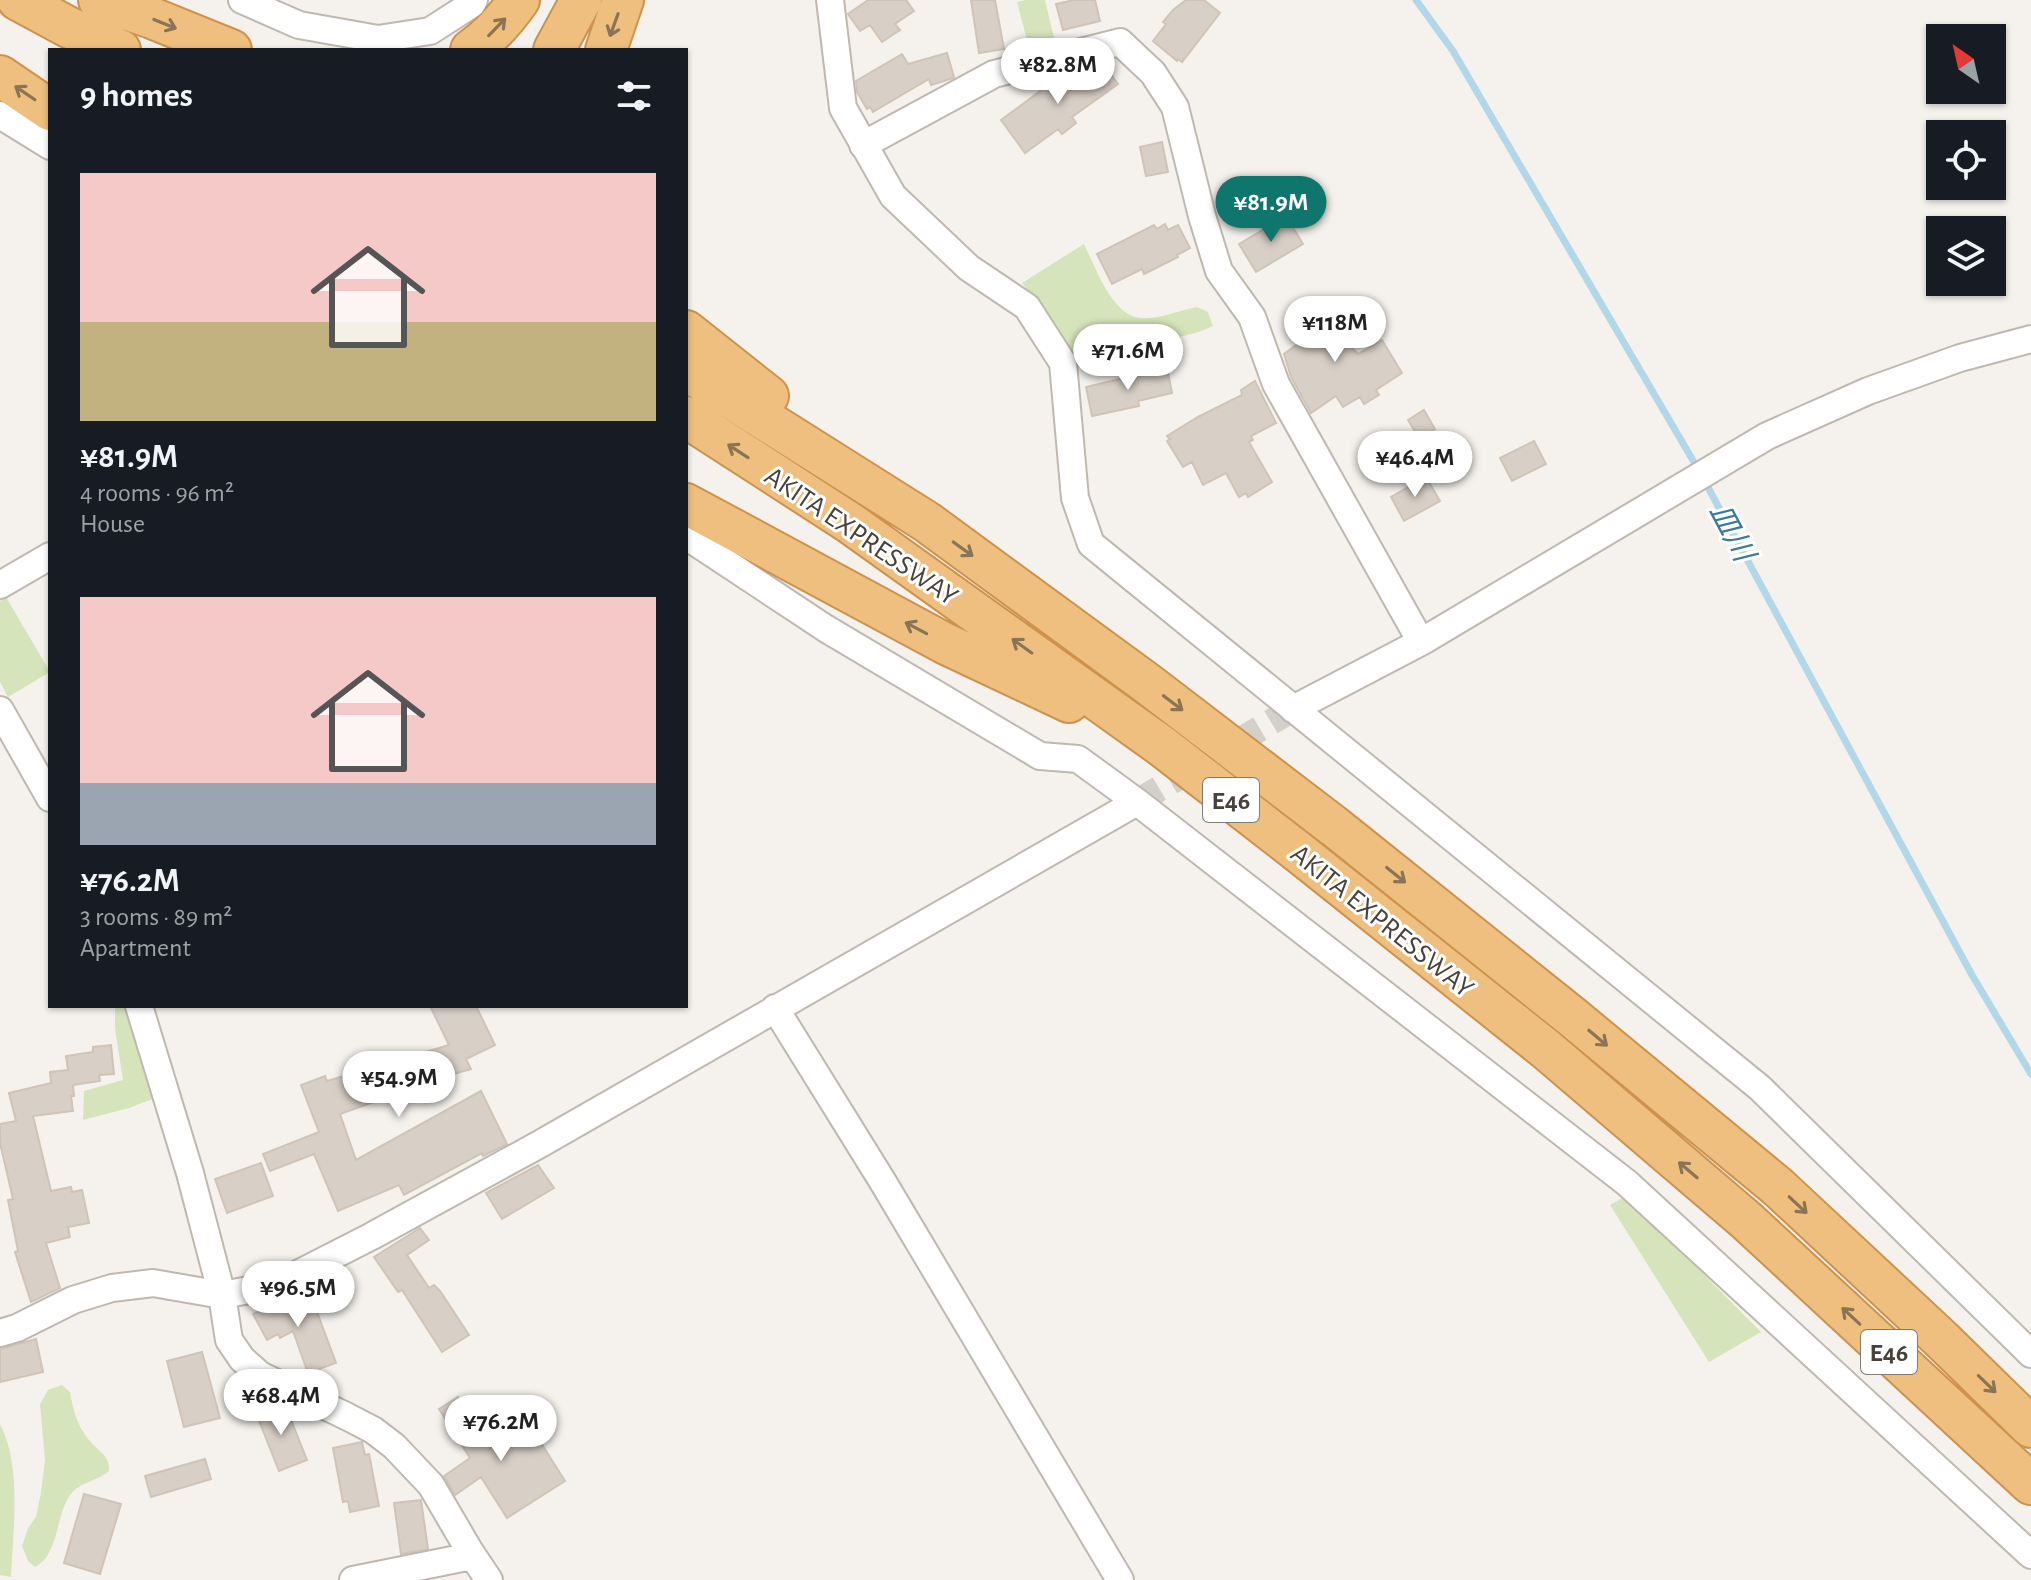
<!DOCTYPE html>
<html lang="en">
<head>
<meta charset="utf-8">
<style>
  body { margin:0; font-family:"Alegreya Sans","Noto Sans JP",sans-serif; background:#242831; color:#f1f3f6; height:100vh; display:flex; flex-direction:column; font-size:30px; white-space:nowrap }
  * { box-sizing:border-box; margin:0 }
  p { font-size:26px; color:#9ea1a6 }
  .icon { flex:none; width:44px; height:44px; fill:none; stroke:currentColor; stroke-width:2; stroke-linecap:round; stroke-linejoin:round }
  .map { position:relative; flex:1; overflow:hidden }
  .sheet { position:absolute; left:48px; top:48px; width:640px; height:960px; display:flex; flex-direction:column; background:#171b24; border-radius:0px; box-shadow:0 2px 6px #0004 }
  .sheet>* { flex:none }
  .needle { width:52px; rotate:326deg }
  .tools { position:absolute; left:1926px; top:24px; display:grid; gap:16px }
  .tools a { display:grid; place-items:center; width:80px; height:80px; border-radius:0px; background:#171b24; box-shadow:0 2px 6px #0004; font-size:40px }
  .price { position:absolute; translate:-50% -68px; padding:0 18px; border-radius:28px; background:#fff; color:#222; font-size:26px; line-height:52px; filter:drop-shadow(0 2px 4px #0008) }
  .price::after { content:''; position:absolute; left:50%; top:48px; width:24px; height:18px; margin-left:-12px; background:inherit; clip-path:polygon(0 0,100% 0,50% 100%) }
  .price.selected { background:#0f766e; color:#fff }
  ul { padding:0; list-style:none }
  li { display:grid; align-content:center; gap:16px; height:424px; padding:0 32px }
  li span { display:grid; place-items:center; height:248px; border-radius:0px; color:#555 }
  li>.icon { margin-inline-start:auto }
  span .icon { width:144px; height:144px; fill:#fffc; stroke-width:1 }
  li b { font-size:34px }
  h2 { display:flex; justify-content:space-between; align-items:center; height:96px; padding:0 32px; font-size:34px }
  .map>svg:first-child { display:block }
  .green { fill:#d5e4bb }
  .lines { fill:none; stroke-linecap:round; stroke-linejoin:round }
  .stream { stroke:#b1d7e9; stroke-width:7 }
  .building { fill:#d8cfc6; stroke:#cfc4b7; stroke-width:2 }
  .minor-tunnel { stroke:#d3cfc9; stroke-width:26; stroke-dasharray:26 13; stroke-linecap:butt }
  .minor-casing { stroke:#bfb8b0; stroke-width:30 }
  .highway-casing { stroke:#cd934e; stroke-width:44 }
  .minor { stroke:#fff; stroke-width:26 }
  .highway { stroke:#eebf7e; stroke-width:40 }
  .oneway { stroke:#8b7456 }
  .labels { text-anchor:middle; stroke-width:6; stroke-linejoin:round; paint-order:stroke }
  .shield { fill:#fff; stroke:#807b76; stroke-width:2 }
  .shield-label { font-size:26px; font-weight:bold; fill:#49423b }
  .street-label { font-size:28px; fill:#49423b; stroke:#fff }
  .water-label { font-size:30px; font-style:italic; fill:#3a7a9b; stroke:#fff }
</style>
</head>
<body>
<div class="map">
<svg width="2031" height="1580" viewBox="0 0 2031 1580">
  <rect width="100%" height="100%" fill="#f5f2ed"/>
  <!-- green -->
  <path class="green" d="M1026 0H1045L1054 38 1028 44 1017 2Z
    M1084 244C1096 268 1111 314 1140 318 1156 320 1181 310 1197 307L1208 312 1213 326 1199 332 1078 363 1057 328 1022 283Z
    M6 597 50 672 8 697 0 682V601Z
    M115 1006H132L158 1097 129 1108 83 1120 84 1091 123 1080 115 1029Z
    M1626 1196 1761 1332 1709 1362 1610 1205Z
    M62 1385 70 1392C73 1409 77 1426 89 1440 98 1452 110 1454 109 1471 98 1481 80 1482 71 1494 55 1514 60 1554 35 1567L28 1561 22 1546 28 1528 36 1517 41 1492 45 1460 40 1404 48 1390Z
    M0 1424C22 1466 13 1530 11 1577L0 1575Z"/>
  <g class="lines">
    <!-- stream -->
    <path class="stream" d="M1416 0 1453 51 1698 469
      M1704 480 1972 975 2031 1074"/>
  </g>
  <!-- building -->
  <path class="building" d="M868 0H906L914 11 895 24 900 30 882 42 870 25 860 31 848 14Z
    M971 0H995L1004 49 979 53Z
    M1074 0H1095L1100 21 1063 30 1056 4Z
    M1186 0H1204L1220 13 1182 62 1178 59 1177 61 1153 41 1166 24 1163 22 1173 10Z
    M947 53 954 77 953 78 931 85 929 79 873 112 870 107 867 109 857 92 856 81 902 54 908 64Z
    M1103 63 1118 84 1072 117 1076 123 1062 134 1058 129 1025 153 1001 120 1058 78 1062 83 1084 68 1087 67 1088 71 1096 64Z
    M1162 142 1168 172 1146 176 1140 147Z
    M1286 216 1303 244 1256 272 1239 244Z
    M1165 224 1168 230 1178 225 1190 248 1177 255 1178 257 1144 274 1142 269 1112 284 1097 254 1154 225 1157 229Z
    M1304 298 1358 354 1382 340 1402 373 1376 390 1379 395 1364 404 1360 397 1343 407 1336 396 1311 413 1291 377 1284 354 1309 336 1288 314Z
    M1167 368 1172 393 1138 401 1139 406 1092 416 1086 387Z
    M1255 381 1276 423 1251 436 1253 440 1249 442 1272 482 1248 497 1246 493 1239 497 1226 473 1203 485 1192 462 1183 467 1167 441 1170 439 1167 436 1198 417 1242 395 1241 390Z
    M1424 410 1435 429 1419 438 1408 420Z
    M1534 441 1546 464 1512 481 1500 458Z
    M1426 477 1440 501 1404 521 1391 497Z
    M430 1006H476L495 1045 466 1059 471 1069 405 1088 406 1094 382 1101V1099L340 1114 356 1160 481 1091 507 1144 483 1156 482 1153 404 1195 399 1185 338 1211 314 1154 270 1171 263 1154 319 1132 301 1085 325 1076 327 1081 449 1045Z
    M111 1045 114 1074 99 1075 100 1081 73 1085 74 1096H71L73 1111 33 1116 51 1191 71 1187 72 1192 82 1190 89 1223 68 1227 70 1237 46 1243 60 1288 31 1302 15 1252 18 1251 8 1200 13 1199 0 1143V1124L16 1121 9 1093 51 1083 50 1072 68 1070 66 1056 93 1052V1047Z
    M261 1163 273 1196 227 1213 215 1179Z
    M538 1165 554 1188 502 1219 486 1193Z
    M420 1228 429 1240 407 1255 429 1288 434 1285 440 1291 469 1335 442 1352 402 1290 398 1292 374 1257Z
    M304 1289 317 1312 336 1363 308 1373 293 1331 280 1338 278 1334 267 1340 253 1314Z
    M36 1339 43 1372 0 1382V1349Z
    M202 1352 220 1418 184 1427 167 1361Z
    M458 1397 490 1448 529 1424 565 1481 507 1518 481 1477 455 1495 444 1476 470 1458 439 1409Z
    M281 1403 285 1405 307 1460 279 1471 256 1413Z
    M362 1442 365 1455 369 1454 379 1506 350 1512 348 1501 343 1502 333 1448Z
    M205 1459 211 1479 151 1497 145 1476Z
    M84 1494 121 1504 100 1574 64 1563Z
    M421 1500 428 1549 401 1554 394 1503Z"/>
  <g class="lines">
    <!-- minor-tunnel -->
    <path class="minor-tunnel" d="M1137 802 1293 709"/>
    <!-- minor casing -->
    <g class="minor-casing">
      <path id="minor" d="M242 0 299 25 378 39 430 31 472 4 474 0
        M830 0 843 108 893 196 969 268 1027 307 1063 363 1075 498 1091 544 1760 1088 2031 1354
        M0 115 50 146
        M863 145 994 74 1120 42 1153 73 1175 107 1202 216 1219 271 1252 317 1276 384 1421 642
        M686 536 825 628 1040 756 1078 759 1137 802 1627 1183 2031 1555
        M0 585 50 556
        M1293 709 1421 642 1767 436 1868 391 1960 358 2031 339
        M0 710 50 798
        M139 1006 190 1173 222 1295 229 1340 242 1359 260 1375 346 1416 373 1430 394 1446 431 1485 469 1550 489 1580
        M775 1008 883 1182 1120 1580
        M0 1333 17 1328 73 1300 112 1288 153 1283 222 1295 276 1285 372 1236 540 1144 1137 802
        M353 1580 472 1556"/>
    </g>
    <!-- highway casing -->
    <g class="highway-casing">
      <path id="highway" d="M18 0 68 27 120 50
        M99 0 152 18 231 50
        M471 50C491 36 505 20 519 0
        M554 50 581 0
        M606 50 623 0
        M0 76 50 110
        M686 331 768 396
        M686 370 927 522 1148 684 1335 827 1571 1016 1778 1187 1941 1339 2031 1427
        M686 417 850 523 1163 747 1301 854 1547 1050 1747 1221 2031 1484
        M686 504 944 643 1069 702"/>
    </g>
    <!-- minor -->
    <use href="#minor" class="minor"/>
    <!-- highway -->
    <use href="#highway" class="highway"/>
  </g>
  <!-- one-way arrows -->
  <defs><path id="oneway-shaft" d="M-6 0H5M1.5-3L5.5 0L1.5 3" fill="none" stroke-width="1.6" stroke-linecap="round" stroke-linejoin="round" transform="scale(2)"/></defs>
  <g class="oneway">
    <use href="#oneway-shaft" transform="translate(165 24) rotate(22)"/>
    <use href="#oneway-shaft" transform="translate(614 25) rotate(110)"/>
    <use href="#oneway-shaft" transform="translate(497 27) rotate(-46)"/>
    <use href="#oneway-shaft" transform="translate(25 93) rotate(-146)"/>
    <use href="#oneway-shaft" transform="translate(738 451) rotate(-147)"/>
    <use href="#oneway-shaft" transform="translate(963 549) rotate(36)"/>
    <use href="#oneway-shaft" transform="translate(916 628) rotate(-152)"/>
    <use href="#oneway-shaft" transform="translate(1022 646) rotate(-144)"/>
    <use href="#oneway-shaft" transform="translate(1173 703) rotate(37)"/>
    <use href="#oneway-shaft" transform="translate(1396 875) rotate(39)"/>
    <use href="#oneway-shaft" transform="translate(1598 1038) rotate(40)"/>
    <use href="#oneway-shaft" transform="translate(1688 1170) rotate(-140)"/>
    <use href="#oneway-shaft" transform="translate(1798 1205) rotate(43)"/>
    <use href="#oneway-shaft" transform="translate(1851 1316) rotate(-137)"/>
    <use href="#oneway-shaft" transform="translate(1987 1384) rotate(44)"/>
  </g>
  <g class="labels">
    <!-- shield labels -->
    <g class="shield">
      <rect x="1203" y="778" width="56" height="44" rx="6"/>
      <rect x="1861" y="1330" width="56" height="44" rx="6"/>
    </g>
    <g class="shield-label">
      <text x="1231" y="809">E46</text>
      <text x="1889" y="1361">E46</text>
    </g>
    <!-- street labels -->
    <g class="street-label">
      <text transform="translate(862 535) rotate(34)" y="10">AKITA EXPRESSWAY</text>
      <text transform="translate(1383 920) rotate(39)" y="10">AKITA EXPRESSWAY</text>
    </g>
    <!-- water labels -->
    <g class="water-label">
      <text transform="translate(1732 532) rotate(62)" y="10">皿川</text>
    </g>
  </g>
</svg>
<div class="tools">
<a><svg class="needle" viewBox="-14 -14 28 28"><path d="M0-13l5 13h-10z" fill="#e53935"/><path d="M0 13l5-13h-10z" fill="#9ea1a6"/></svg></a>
<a><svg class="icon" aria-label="locate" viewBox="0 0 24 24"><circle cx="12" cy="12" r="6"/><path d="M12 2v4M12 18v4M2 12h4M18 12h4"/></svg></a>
<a><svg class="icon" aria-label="layers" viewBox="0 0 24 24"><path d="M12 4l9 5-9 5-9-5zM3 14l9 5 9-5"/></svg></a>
</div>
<b class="price" style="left:1058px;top:106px">¥82.8M</b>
<b class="price selected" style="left:1271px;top:244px">¥81.9M</b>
<b class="price" style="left:1335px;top:364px">¥118M</b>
<b class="price" style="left:1128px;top:392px">¥71.6M</b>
<b class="price" style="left:1415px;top:499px">¥46.4M</b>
<b class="price" style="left:399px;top:1119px">¥54.9M</b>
<b class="price" style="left:298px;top:1329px">¥96.5M</b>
<b class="price" style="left:281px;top:1437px">¥68.4M</b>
<b class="price" style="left:501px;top:1463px">¥76.2M</b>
<section class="sheet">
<h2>9 homes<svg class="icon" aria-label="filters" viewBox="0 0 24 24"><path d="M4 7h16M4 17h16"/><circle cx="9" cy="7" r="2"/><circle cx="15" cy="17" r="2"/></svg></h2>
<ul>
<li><span style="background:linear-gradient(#f6c9c9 60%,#c2b280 0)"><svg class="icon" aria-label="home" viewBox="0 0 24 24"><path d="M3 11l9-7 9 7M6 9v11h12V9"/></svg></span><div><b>¥81.9M</b><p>4 rooms · 96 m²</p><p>House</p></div></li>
<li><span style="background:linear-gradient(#f6c9c9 75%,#9aa5b1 0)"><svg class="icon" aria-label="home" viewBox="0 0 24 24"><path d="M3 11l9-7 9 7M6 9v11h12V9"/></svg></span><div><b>¥76.2M</b><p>3 rooms · 89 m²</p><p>Apartment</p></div></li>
</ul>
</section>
</div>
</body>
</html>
